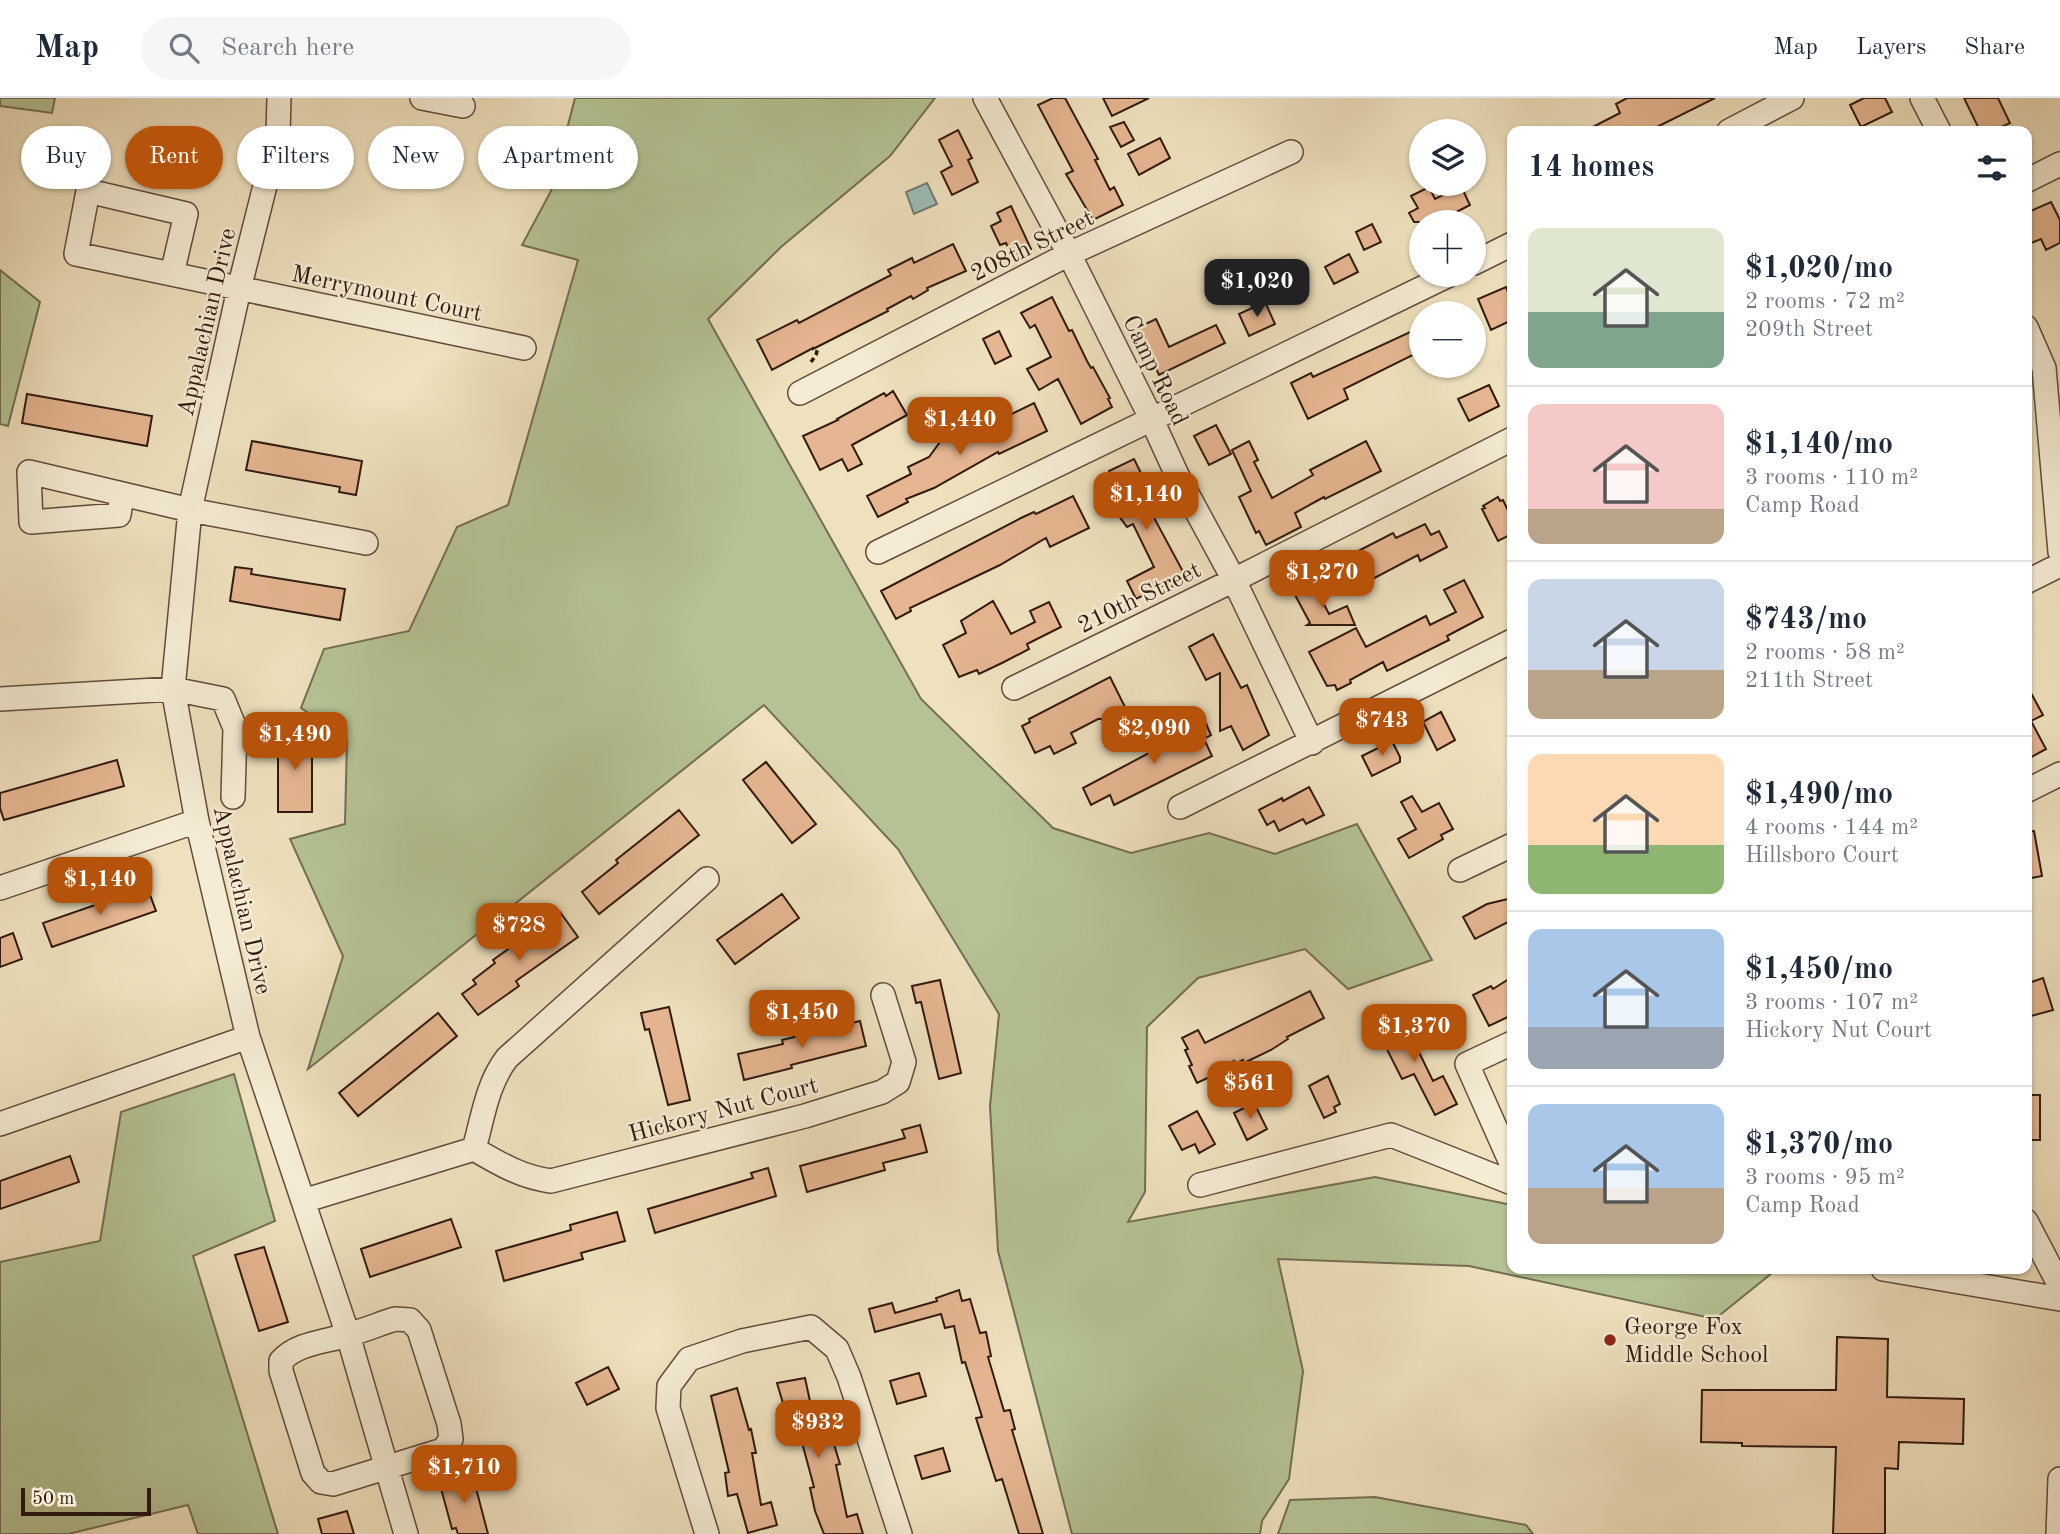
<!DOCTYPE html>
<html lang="en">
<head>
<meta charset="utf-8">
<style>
  body { margin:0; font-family:"Old Standard TT",serif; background:#f6f6f7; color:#1f2937; height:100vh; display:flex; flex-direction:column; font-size:26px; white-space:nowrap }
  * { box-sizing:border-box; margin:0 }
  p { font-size:23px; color:#747a83 }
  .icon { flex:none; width:38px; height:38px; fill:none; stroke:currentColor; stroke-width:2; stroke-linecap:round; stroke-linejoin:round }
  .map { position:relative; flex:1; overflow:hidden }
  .side { position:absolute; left:1507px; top:28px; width:525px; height:1148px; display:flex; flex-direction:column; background:#fff; border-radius:14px; box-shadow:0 2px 5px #0004 }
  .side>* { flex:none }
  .banner { position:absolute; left:21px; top:28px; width:665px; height:63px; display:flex; gap:14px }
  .fabs { position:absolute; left:1409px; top:21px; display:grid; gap:14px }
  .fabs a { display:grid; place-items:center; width:77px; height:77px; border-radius:50%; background:#fff; box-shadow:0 2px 5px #0004; font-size:35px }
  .scale { position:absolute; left:21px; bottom:18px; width:130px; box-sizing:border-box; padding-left:7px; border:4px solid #321a11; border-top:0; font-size:19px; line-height:24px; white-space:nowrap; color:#321a11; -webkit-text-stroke:5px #f5ecd5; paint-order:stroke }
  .price { position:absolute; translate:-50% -60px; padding:0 16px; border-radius:14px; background:#b45309; color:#fff; font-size:23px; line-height:46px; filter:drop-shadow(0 2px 4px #0008) }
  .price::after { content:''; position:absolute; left:50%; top:42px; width:21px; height:16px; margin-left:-10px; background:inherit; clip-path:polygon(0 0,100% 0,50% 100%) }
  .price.selected { background:#222; color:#fff }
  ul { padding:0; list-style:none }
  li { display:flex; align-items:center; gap:21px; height:175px; padding:0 21px }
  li+li { border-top:2px solid #e0e1e3 }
  li span { display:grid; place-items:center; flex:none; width:196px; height:140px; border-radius:14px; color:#555 }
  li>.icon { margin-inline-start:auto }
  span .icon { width:84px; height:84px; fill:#fffc; stroke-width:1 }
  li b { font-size:30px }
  h2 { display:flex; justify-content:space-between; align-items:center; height:84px; padding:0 21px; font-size:30px }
  .chip { padding:0 24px; border-radius:32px; background:#fff; box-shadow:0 2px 5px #0004; font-size:24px; line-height:63px }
  .chip.selected { background:#b45309; color:#fff }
  header { display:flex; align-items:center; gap:42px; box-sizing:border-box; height:98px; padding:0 35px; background:#fff; border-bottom:2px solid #e0e1e3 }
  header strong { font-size:33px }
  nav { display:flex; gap:38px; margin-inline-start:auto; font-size:24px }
  .search { width:490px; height:63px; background:#f6f6f7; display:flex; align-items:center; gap:18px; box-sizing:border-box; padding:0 24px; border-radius:38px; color:#747a83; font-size:26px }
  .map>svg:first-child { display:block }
  .green { fill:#b5c394; stroke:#746e52; stroke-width:2 }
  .water { fill:#9bbcb7; stroke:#717b75; stroke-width:2 }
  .building { fill:#e5b691; stroke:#321a11; stroke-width:2 }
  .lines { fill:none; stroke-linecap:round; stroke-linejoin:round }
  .minor-casing { stroke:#614c3c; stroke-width:26 }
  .path { stroke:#321a11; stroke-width:3.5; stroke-dasharray:5 3.5; stroke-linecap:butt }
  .minor { stroke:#f5ecd5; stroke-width:23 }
  .poi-dot { fill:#8f2418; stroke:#f5ecd5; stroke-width:2.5 }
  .labels { text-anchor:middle; stroke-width:5; stroke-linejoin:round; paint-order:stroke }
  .street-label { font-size:24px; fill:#321a11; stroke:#f5ecd5 }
  .poi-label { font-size:24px; fill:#321a11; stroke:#f5ecd5; text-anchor:start }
</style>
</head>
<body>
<header>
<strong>Map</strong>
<div class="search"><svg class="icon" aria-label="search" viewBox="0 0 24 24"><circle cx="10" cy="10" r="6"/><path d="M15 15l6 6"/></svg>Search here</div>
<nav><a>Map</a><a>Layers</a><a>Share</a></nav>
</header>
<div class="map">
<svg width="2060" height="1436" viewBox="0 0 2060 1436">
  <rect width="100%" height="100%" fill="#efe1be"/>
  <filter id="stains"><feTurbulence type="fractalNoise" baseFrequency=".00286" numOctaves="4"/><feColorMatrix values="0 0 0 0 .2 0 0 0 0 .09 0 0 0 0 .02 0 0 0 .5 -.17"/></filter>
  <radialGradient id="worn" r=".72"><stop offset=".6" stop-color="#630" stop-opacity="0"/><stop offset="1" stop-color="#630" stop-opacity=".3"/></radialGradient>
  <!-- green -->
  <path class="green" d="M0 0H55L52 15 0 8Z
    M575 0H935L890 58 781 149 708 221 921 601 1053 730 1131 755 1209 735 1275 756 1357 726 1432 862 1348 891 1305 851 1198 880 1147 929 1145 1094 1128 1124 1375 1079 1512 1107V1171H1777L1715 1221 1469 1168 1278 1161 1303 1273 1289 1381 1262 1423 1260 1436H1072L998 1153 990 1008 999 916 898 751 764 607 308 971 343 858 290 741 345 726 347 642 301 610 324 551 409 533 457 429 508 407 578 162 522 147 551 93Z
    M0 172 40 204 8 328 0 326Z
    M234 976 275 1123 193 1158 278 1436H198L188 1407 68 1436H0V1164L100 1143 121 1014Z
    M1375 1399 1526 1427 1533 1436H1278L1290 1402Z"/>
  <!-- water -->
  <path class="water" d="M927 85 937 106 914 116 906 94Z"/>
  <!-- building -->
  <path class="building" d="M1053 0H1065L1098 61 1095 62 1110 92 1114 89 1123 107 1093 122 1066 76 1073 73 1038 7Z
    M1103 0H1149L1112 18Z
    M1627 0H1715L1649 33H1585L1620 15 1616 6Z
    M1864 0H1885L1892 14 1861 29 1850 7Z
    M1964 0H1998L2010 25 1993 33H1980Z
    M1124 24 1134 42 1121 49 1110 29Z
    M958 32 972 60 968 62 978 84 952 97 941 74 952 68 939 42Z
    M1160 40 1170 60 1139 77 1128 56Z
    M1461 88 1470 107 1437 124H1414L1409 115 1418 110 1411 98 1429 89 1435 101Z
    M2051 104 2060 122V145L2046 152 2041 141 2031 145 2026 135V115Z
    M1011 108 1031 151 1013 159 1006 145 1000 147 991 128 1001 123 997 115Z
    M1372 126 1381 144 1364 152 1356 134Z
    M953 146 966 173 927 190 928 192 913 201 911 198 887 211 888 213 813 251V250L772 272 757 242 797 222 799 225 860 193 891 177 888 172 912 160 914 165Z
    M1349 156 1358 174 1334 186 1325 169Z
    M1506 189 1512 205V222L1491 232 1478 201Z
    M1052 199 1069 233 1072 232 1087 263 1091 270 1093 269 1110 300 1108 301 1112 309 1081 326 1058 281 1039 292 1027 271 1051 259 1035 227 1030 230 1021 215Z
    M1265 204 1275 226 1249 238 1239 216Z
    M1156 221 1169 249 1216 227 1225 245 1159 277 1137 230Z
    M1421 229V253L1344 291 1348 301 1308 321 1291 285 1311 275 1313 279Z
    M999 233 1011 258 995 266 983 241Z
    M1489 287 1499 308 1469 323 1458 301Z
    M893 293 907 317 852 347 862 366 848 373 842 361 820 372 803 338 838 322 837 321 884 295 886 298Z
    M27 296 152 318 147 348 22 325Z
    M1034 305 1047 333 999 356 998 354 934 390 906 401 908 404 878 419 867 398 911 376 908 369 929 359 940 344 959 334 963 340Z
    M1216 327 1231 356 1209 367 1194 338Z
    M252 343 362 363 356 397 339 394 340 389 246 372Z
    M1249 343 1258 362 1254 364 1272 400 1313 377 1310 372 1366 343 1381 373 1325 401 1324 399 1295 415 1301 429 1266 447 1259 433 1256 435 1239 399 1251 393 1232 352Z
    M1134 361 1159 412 1152 416 1187 481 1166 492 1164 487 1136 501 1127 483 1154 469 1133 426 1127 429 1119 418 1129 413 1109 373Z
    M1073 398 1089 430 1050 449 1046 440 1000 467 910 510 911 513 896 521 881 493 1021 420 1034 414 1036 416Z
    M1498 399 1500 403 1503 402 1512 421V436L1498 443 1482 411 1485 410 1483 408Z
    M1425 426 1431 437 1439 433 1447 449 1420 463 1418 457 1348 494 1333 466 1393 435 1396 440Z
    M235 469 252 471 251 476 345 491 340 522 230 503Z
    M1464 482 1483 519 1447 538 1449 542 1387 573 1383 564 1350 582 1351 585 1337 592 1335 587 1327 588 1309 554 1356 530 1366 549 1426 518 1430 527 1456 514 1444 492Z
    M1314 487 1329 516 1347 508 1355 527H1307L1310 525 1295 497Z
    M993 503 1011 536 1035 524 1030 513 1049 504 1061 529 1027 546 1029 551 1004 564 979 576 977 572 959 579 943 547 966 535 961 523Z
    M1213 536 1241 590 1247 587 1269 637 1243 652 1231 628 1220 633V575L1206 582 1189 549Z
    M1110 579 1127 613 1111 621H1098L1071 635 1076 645 1054 656 1050 648 1035 655 1022 628 1030 624 1029 621Z
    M2026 586 2043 617 2031 623 2046 651 2026 662Z
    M1441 614 1455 642 1437 652 1423 624Z
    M1204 621 1211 637 1204 641 1212 658 1114 707 1110 697 1091 707 1083 690 1183 637 1181 632Z
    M278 635H312V714H278Z
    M1392 643 1400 659V664L1372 678 1362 658Z
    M117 662 124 688 4 722 0 710V695Z
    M766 664 816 726 792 745 743 682Z
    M1309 689 1324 717 1306 726 1303 721 1279 733 1274 723 1267 727 1259 712 1282 700 1283 703Z
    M1412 698 1422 714 1439 705 1453 731 1441 737 1443 741 1409 760 1398 741 1416 731 1401 704Z
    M679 712 699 737 599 816 582 794 618 765 616 762Z
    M2034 733 2042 778 2026 781V734Z
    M147 789 156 813 52 849 43 825Z
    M782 796 799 820 735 866 717 842Z
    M1512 800V822L1475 841 1463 819 1487 806Z
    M560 814 578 839 516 883 519 888 478 917 462 896 476 886 473 882 495 865 493 862Z
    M13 835 22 861 0 869V840Z
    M1512 879V917L1489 928 1473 897 1491 888 1493 891Z
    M2043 880 2053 912 2031 918 2026 903V886Z
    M940 882 961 975 939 981 921 904 916 905 912 888Z
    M1310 893 1324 920 1287 939 1288 941 1271 952 1244 965 1243 962 1235 966 1234 963 1211 975 1212 978 1197 985 1189 968 1192 967 1185 952 1188 951 1182 940 1198 932 1205 945Z
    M669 909 690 1002 668 1007 649 931 645 932 641 915Z
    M438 915 457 938 358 1018 339 995Z
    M1397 917 1415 946 1433 983 1443 978 1457 1006 1435 1017 1414 976 1402 981 1375 928Z
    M860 923 866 948 791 967 792 970 744 982 738 956 783 946 782 942Z
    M1328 978 1340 1006 1334 1009 1336 1014 1324 1020 1309 988Z
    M2026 997H2040V1042H2026Z
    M1254 1005 1267 1031 1247 1042 1234 1015Z
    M1197 1013 1215 1046 1199 1055 1195 1046 1182 1052 1169 1028Z
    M920 1027 927 1054 883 1065 885 1072 807 1094 800 1068 905 1040 902 1032Z
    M70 1058 79 1084 0 1111V1083Z
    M768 1070 776 1098 655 1135 648 1111 753 1080 751 1075Z
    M617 1114 625 1143 581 1155 583 1161 504 1183 496 1153 571 1132 570 1127Z
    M451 1121 461 1149 370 1179 361 1151Z
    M264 1149 288 1224 259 1233 235 1157Z
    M959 1192 962 1203 970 1201 980 1235 986 1234 991 1258 988 1259 1004 1313 1010 1312 1015 1331 1012 1332 1043 1436H1019L1002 1381 996 1383 976 1320 982 1319 965 1264 962 1265 954 1228 945 1230 941 1216 875 1234 869 1211 892 1205 895 1215 937 1203 936 1200Z
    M1837 1239 1888 1241 1887 1299 1964 1301 1963 1346 1899 1344 1898 1371 1885 1370V1436H1833L1836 1349 1742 1348V1345L1701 1344 1702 1292H1836Z
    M608 1269 619 1291 587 1307 576 1285Z
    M919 1275 926 1298 897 1306 890 1283Z
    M805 1280 811 1308 815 1307 827 1345 833 1343 840 1366 836 1367 847 1419 857 1416 863 1436H824L815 1413 810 1390 814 1389 800 1337 793 1339 777 1285Z
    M737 1290 749 1332 751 1331 756 1355H752L761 1407 771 1404 777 1427 748 1435 737 1396 728 1398 725 1375 729 1374 711 1298Z
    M943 1350 950 1373 922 1381 915 1358Z
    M472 1375 488 1436H458L456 1430 452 1431 439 1383Z
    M347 1413 354 1436H322L318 1421Z"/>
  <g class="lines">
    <!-- minor casing -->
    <g class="minor-casing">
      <path id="minor" d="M279 0 278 36 239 191 190 412 173 591 197 723 248 939 348 1237 406 1436
        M422 0 463 8
        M985 0 1069 156 1151 320 1177 377 1234 482 1312 645
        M1922 0 1939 33
        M1729 33 1792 0
        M2026 83 2060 66
        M1474 165 1512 146
        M172 176 186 116 88 93 76 156 524 250
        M2026 229 2044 270 2060 454
        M800 295 1069 156 1291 54
        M122 396 119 417 31 424 29 374 190 412 366 445
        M878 454 1449 177
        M2026 484 2060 467
        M1014 590 1234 482 1512 341
        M0 601 173 591 223 601 235 630 233 699
        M2026 693 2060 676
        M1180 709 1512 543
        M1460 772 1512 747
        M0 790 197 723
        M1512 945 1467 966 1512 1067
        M0 1026 248 939
        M474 1051C483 1019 487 986 507 960L707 781
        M1200 1087 1391 1037 1512 1085
        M303 1103 474 1051C500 1066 521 1079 551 1083L805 1018 882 994 898 984 904 964 883 897
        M2026 1123 2060 1188
        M1883 1171 2060 1201
        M395 1221 410 1222 419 1232 449 1326 451 1341 443 1352 333 1386 321 1384 313 1375 281 1273V1263C297 1245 325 1244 347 1237 363 1233 379 1226 395 1221Z
        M707 1436 668 1310 669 1288 689 1261 742 1243 811 1229 837 1251 849 1279 900 1436
        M2058 1436 2060 1381"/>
    </g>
    <!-- path -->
    <path class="path" d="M811 264 816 257 818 249"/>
    <!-- minor -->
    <use href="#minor" class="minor"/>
  </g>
  <!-- markers -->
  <circle class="poi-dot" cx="1610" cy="1242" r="7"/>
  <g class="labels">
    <!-- street labels -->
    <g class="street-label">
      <text transform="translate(1032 147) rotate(-26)" y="8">208th Street</text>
      <text transform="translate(387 195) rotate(12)" y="8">Merrymount Court</text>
      <text transform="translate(206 224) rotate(-77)" y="8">Appalachian Drive</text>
      <text transform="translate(1156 272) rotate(64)" y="8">Camp Road</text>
      <text transform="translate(1139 499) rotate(-26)" y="8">210th Street</text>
      <text transform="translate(243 802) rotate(77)" y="8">Appalachian Drive</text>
      <text transform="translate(723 1011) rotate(-15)" y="8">Hickory Nut Court</text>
    </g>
    <!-- poi labels -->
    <g class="poi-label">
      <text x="1624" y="1236">George Fox<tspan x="1624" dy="28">Middle School</tspan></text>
    </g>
  </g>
  <rect width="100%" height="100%" filter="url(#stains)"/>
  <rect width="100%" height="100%" fill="url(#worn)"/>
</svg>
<div class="fabs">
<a><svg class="icon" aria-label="layers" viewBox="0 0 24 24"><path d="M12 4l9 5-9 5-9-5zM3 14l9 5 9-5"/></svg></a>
<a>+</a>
<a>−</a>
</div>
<div class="scale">50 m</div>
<b class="price selected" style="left:1257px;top:221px">$1,020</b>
<b class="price" style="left:960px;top:359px">$1,440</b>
<b class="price" style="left:1146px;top:434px">$1,140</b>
<b class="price" style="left:1322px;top:512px">$1,270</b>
<b class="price" style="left:1382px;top:660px">$743</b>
<b class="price" style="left:1154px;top:668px">$2,090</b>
<b class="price" style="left:295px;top:674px">$1,490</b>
<b class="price" style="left:100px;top:819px">$1,140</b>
<b class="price" style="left:519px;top:865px">$728</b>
<b class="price" style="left:802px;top:952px">$1,450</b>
<b class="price" style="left:1414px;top:966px">$1,370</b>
<b class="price" style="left:1250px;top:1023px">$561</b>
<b class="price" style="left:818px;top:1362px">$932</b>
<b class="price" style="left:464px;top:1407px">$1,710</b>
<div class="banner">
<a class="chip">Buy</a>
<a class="chip selected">Rent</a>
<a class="chip">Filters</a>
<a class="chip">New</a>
<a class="chip">Apartment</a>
</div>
<section class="side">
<h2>14 homes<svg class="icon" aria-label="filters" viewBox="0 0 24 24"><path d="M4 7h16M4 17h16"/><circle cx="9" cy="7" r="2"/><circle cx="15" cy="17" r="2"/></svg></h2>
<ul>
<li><span style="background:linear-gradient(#dfe7d0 60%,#7fa58c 0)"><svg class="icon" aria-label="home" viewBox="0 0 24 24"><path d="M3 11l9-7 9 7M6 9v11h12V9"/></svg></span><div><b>$1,020/mo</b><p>2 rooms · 72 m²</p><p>209th Street</p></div></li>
<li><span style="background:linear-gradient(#f6c9c9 75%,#b9a48a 0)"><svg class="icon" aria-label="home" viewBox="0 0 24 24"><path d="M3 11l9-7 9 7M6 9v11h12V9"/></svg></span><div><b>$1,140/mo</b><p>3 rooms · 110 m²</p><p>Camp Road</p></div></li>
<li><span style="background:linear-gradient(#c9d6e8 65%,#b9a48a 0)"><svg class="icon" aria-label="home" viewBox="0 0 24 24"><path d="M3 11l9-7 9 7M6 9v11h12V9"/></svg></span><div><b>$743/mo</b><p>2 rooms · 58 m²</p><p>211th Street</p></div></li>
<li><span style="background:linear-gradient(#ffd9b3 65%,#8fb573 0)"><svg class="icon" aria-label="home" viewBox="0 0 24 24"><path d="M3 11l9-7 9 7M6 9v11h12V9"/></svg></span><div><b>$1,490/mo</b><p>4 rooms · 144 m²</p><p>Hillsboro Court</p></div></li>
<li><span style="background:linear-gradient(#a9c7e8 70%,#9aa5b1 0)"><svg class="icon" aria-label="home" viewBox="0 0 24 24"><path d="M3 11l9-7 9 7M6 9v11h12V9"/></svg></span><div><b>$1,450/mo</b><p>3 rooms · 107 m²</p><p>Hickory Nut Court</p></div></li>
<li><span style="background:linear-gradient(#a9c7e8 60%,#b9a48a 0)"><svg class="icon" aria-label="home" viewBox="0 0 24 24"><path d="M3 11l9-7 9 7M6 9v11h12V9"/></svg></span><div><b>$1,370/mo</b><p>3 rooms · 95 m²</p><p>Camp Road</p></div></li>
</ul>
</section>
</div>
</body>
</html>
